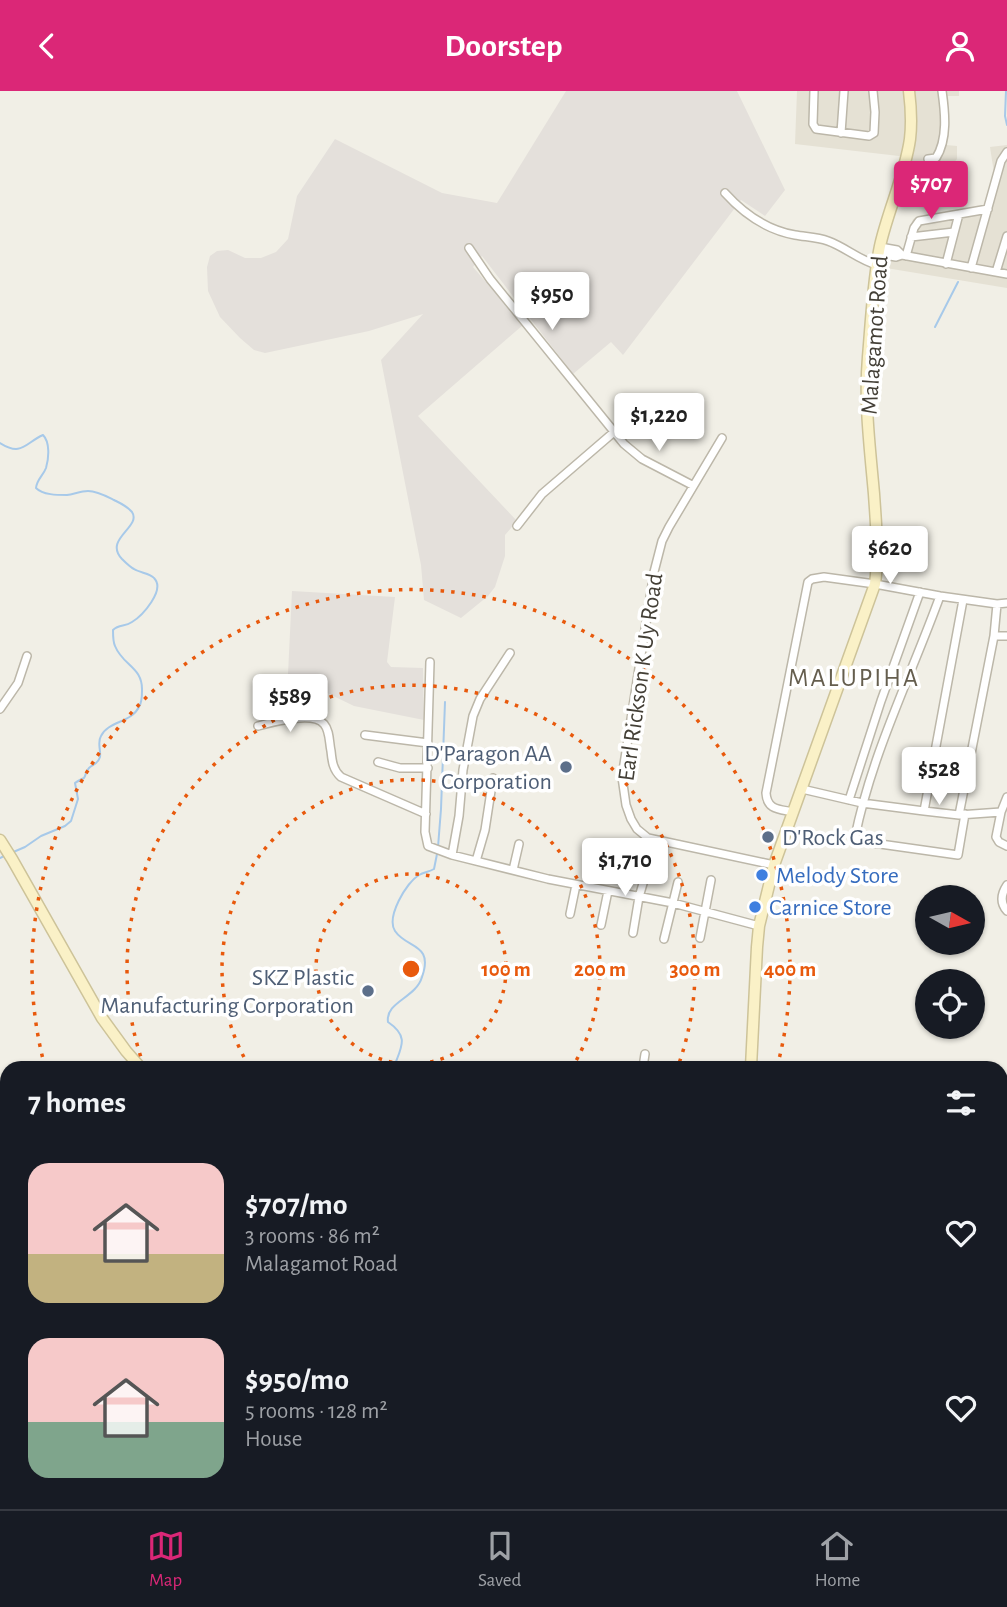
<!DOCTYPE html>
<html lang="en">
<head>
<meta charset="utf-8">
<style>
  body { margin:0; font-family:"Alegreya Sans",sans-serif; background:#20242c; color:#f1f3f6; height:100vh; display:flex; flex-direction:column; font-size:26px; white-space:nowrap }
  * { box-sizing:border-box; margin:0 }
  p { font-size:23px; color:#9ea1a6 }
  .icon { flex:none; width:38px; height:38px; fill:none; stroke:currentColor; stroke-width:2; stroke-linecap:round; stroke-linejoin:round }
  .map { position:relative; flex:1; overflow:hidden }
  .sheet { position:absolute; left:0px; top:970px; width:1008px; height:450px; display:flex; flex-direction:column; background:#171b24; border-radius:21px 21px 0 0; box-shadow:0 2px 5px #0004 }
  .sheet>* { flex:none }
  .needle { width:46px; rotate:98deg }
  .tools { position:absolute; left:915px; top:794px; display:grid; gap:14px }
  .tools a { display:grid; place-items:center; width:70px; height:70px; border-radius:50%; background:#171b24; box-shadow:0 2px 5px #0004; font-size:35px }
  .price { position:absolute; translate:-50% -60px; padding:0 16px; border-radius:7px; background:#fff; color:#222; font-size:23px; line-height:46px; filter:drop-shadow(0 2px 4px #0008) }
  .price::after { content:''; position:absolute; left:50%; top:42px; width:21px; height:16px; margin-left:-10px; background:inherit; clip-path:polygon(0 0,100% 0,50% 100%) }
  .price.on { background:#db2777; color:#fff }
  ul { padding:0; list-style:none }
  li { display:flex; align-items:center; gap:21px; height:175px; padding:0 28px }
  li span { display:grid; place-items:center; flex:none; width:196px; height:140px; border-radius:21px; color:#555 }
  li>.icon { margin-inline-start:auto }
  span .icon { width:84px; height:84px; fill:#fffc; stroke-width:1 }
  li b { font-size:30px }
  h2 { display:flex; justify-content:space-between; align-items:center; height:84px; padding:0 28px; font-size:30px }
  header { display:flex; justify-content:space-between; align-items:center; height:91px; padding:0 28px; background:#db2777; color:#fff; font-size:32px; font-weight:700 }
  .menu { display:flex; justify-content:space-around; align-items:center; height:98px; border-top:2px solid #363941; background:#171b24; font-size:19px; color:#9ea1a6 }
  .menu a { display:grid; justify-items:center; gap:4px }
  .menu .on { color:#db2777 }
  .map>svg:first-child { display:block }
  .residential { fill:#e5e1d4 }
  .industrial { fill:#e4e0db }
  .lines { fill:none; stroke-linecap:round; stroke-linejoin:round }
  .stream { stroke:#a7c9e9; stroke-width:2 }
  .street-casing { stroke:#bcb7a9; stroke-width:10 }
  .secondary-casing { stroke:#cdc399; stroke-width:13 }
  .street { stroke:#fff; stroke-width:7 }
  .secondary { stroke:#faf1c7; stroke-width:10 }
  .ring { fill:none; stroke:#e8590c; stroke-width:3.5; stroke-dasharray:3.5 7 }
  .service-dot { fill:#5c6f8a; stroke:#fff; stroke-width:2.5 }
  .shop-dot { fill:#3f7fe0; stroke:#fff; stroke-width:2.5 }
  .labels { text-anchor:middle; stroke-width:7; stroke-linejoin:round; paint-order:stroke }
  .street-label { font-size:24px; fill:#433f36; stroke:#fff }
  .service-label { font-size:24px; fill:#4e5e75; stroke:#fff; text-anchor:end }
  .shop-label { font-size:24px; fill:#366cbe; stroke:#fff; text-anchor:start }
  .neighbourhood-label { font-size:26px; letter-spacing:2px; fill:#655e4e; stroke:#fff }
  .centre { fill:#e8590c; stroke:#fff; stroke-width:3.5 }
  .ring-label { font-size:21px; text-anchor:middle; font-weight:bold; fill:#e8590c; stroke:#fff; stroke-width:7; stroke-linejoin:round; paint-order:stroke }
</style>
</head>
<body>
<header><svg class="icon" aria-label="back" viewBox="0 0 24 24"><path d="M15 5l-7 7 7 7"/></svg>Doorstep<svg class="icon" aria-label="person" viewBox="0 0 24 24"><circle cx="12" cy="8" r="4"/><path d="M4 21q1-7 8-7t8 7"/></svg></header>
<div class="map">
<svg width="1007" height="1418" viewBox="0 0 1007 1418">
  <rect width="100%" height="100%" fill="#f1efe6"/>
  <!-- residential -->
  <path class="residential" d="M797 0H959V5H948L949 25 946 54 957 55V68L944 82 930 83 908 81 912 69 899 65 795 53Z
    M1007 54V197L886 177 890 153 904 158 913 128 985 115 994 82 990 56Z"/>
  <!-- industrial -->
  <path class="industrial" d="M566 0H737L785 99 765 125 741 109 623 264 611 251 573 283 482 165 473 176 523 234 418 325 517 430 505 444V465L495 496 488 505 461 527 424 509 421 474 381 269 423 223 369 240 265 262 254 259 240 247 220 226 208 200 207 176 210 165 217 160 228 159 245 167H261L276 161 288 148 297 105 335 48 442 102 497 112Z
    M292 500 395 506 387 571 391 576 423 577 424 629 354 615 288 583Z"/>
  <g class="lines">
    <!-- stream -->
    <path class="stream" d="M1006 0 1005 25 1007 34
      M935 236 958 191
      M0 352C22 366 25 352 43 344 50 351 49 367 46 377 43 385 37 388 36 397 43 404 57 404 67 404 74 403 81 400 88 400 97 400 106 405 114 409 120 412 127 415 132 421 142 436 103 448 122 468 125 471 130 476 134 478 140 482 150 482 154 487 166 499 142 525 132 531 125 536 119 533 113 539 113 545 113 551 115 555 123 575 143 576 142 600 142 606 142 611 139 616 131 632 108 630 101 645 97 651 101 659 100 666 98 673 93 673 89 677 86 680 86 684 84 687 82 688 76 691 75 692L78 708 71 730 65 735 41 745 25 756 11 762
      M438 756 441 718 445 611
      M0 767 6 764
      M394 976C401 956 410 946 388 931 385 911 416 907 422 886 434 852 407 858 395 840 386 826 406 792 419 784 424 781 429 781 434 778L437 763
      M0 999 1 1014 0 1017
      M1001 1180 1007 1175
      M682 1418 685 1412"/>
    <!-- street casing -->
    <g class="street-casing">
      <path id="street" d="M814 0 813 33 816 38 869 45 874 42 875 21 873 0
        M841 42 844 0
        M928 68 936 67C948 48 945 21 942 0
        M899 90 940 92
        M725 102C744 123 767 139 795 144 806 146 817 146 828 150 845 156 859 169 877 174
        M911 146 954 141
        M880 156 897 159 902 164 1007 183
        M469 157 490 188 624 353 642 368 692 394
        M879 163 896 166 902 164
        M906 165 914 137 919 130 988 118
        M946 173 959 123
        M971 177 1001 70 1007 61
        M996 181 1007 145
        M722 347 669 436 662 450 654 481 622 686 626 714 631 728 637 738 648 747 774 774
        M517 435 542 403 614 341
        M940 505C911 585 872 662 855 746L857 750H859L958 764 965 723
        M994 545H1007
        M430 571 425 741 428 755 452 764 548 788 673 812 759 835
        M0 618 18 592 27 565
        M258 635C273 631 313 620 324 633 330 640 329 651 331 660 332 670 333 679 341 686L426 723
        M365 644 428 652
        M378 671 400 677H428
        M802 698 862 712 924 720 963 509
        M1007 706 1001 721 996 746 999 751 1007 755
        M849 709 881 610 920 501
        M924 720 959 724 1001 721
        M793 721C779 718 767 719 766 702L808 491 812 488 824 486 875 493 940 505 997 513 1007 512
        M959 724 994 545 997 513
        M452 764 459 725 463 679 473 625 480 608 510 562
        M476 770 485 739 493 687
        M513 779 519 753
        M1007 794C1001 803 1000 812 1007 820
        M570 823 576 794
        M601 834 608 800
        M633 842 639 806 647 779
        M700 847 711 789
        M664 848 678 791
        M643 976 645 963
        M1001 1218 1007 1212
        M0 1219 7 1223
        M1001 1259 1007 1266
        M1001 1315 1007 1322
        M1001 1368 1007 1363
        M971 1412 975 1418
        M793 1415 796 1418
        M565 1418 569 1412
        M984 1418V1412
        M997 1418 1007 1409"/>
    </g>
    <!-- secondary casing -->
    <g class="secondary-casing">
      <path id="secondary" d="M0 749 12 768 102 927 126 960 140 976
        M751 976 757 856 759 835 774 774 875 493C879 463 876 433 874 403 870 357 864 312 868 266 871 231 873 189 880 155 888 119 905 84 910 48 912 31 911 16 909 0
        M638 1418 640 1412"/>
    </g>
    <!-- street -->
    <use href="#street" class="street"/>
    <!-- secondary -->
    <use href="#secondary" class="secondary"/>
  </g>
  <!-- distance rings -->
  <g class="ring">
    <circle cx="411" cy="878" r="95"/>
    <path d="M249 975A189 189 0 1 1 573 975"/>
    <path d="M144 975A284 284 0 1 1 678 975"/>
    <path d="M45 976A379 379 0 1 1 777 976"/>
  </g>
  <!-- markers -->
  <g class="service-dot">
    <circle cx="566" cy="676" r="7"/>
    <circle cx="768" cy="746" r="7"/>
    <circle cx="368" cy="900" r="7"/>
  </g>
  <g class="shop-dot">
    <circle cx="762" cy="784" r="7"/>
    <circle cx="755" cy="816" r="7"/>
  </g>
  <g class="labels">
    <!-- street labels -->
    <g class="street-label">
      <text transform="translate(874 244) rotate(-86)" y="8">Malagamot Road</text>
      <text transform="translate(640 586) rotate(-82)" y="8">Earl Rickson K Uy Road</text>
    </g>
    <!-- service labels -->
    <g class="service-label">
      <text x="552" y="670">D'Paragon AA<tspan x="552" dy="28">Corporation</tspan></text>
      <text x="782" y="754" text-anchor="start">D'Rock Gas</text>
      <text x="354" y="894">SKZ Plastic<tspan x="354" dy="28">Manufacturing Corporation</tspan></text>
    </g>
    <!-- shop labels -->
    <g class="shop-label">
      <text x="776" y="792">Melody Store</text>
      <text x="769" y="824">Carnice Store</text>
    </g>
    <!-- neighbourhood labels -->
    <g class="neighbourhood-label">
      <text x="854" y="595">MALUPIHA</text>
    </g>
  </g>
  <circle cx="411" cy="878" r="10" class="centre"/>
  <g class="ring-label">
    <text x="506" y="885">100 m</text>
    <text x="600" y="885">200 m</text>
    <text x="695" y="885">300 m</text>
    <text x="790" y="885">400 m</text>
  </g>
</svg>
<div class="tools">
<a><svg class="needle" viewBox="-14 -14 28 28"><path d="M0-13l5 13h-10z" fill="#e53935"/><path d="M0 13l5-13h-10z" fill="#9ea1a6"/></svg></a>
<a><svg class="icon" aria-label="locate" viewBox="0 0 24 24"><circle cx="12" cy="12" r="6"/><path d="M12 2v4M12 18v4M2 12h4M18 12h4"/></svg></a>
</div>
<b class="price on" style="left:931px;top:130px">$707</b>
<b class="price" style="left:552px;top:241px">$950</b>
<b class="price" style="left:659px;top:362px">$1,220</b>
<b class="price" style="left:890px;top:495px">$620</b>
<b class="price" style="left:290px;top:643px">$589</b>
<b class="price" style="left:939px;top:716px">$528</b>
<b class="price" style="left:625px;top:807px">$1,710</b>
<section class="sheet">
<h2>7 homes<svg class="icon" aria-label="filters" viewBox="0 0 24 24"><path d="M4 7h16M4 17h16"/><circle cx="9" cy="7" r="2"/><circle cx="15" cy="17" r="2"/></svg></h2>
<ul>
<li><span style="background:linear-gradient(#f6c9c9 65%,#c2b280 0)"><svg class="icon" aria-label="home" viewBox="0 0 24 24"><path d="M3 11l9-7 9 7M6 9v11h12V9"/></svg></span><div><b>$707/mo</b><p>3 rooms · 86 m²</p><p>Malagamot Road</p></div><svg class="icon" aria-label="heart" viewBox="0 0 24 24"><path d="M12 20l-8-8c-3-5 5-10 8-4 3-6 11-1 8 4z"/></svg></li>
<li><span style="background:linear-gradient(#f6c9c9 60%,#7fa58c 0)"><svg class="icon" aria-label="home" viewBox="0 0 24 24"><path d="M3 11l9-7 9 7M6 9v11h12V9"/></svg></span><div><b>$950/mo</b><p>5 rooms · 128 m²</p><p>House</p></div><svg class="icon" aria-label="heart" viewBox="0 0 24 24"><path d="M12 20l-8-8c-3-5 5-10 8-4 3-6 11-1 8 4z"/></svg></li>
</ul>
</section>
</div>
<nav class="menu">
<a class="on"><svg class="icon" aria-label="map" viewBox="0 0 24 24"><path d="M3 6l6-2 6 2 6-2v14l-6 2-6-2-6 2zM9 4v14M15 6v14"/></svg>Map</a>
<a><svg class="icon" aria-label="saved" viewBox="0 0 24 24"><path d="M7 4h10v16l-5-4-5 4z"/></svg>Saved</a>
<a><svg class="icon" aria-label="home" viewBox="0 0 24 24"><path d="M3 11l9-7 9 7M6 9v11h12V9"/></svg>Home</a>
</nav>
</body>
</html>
